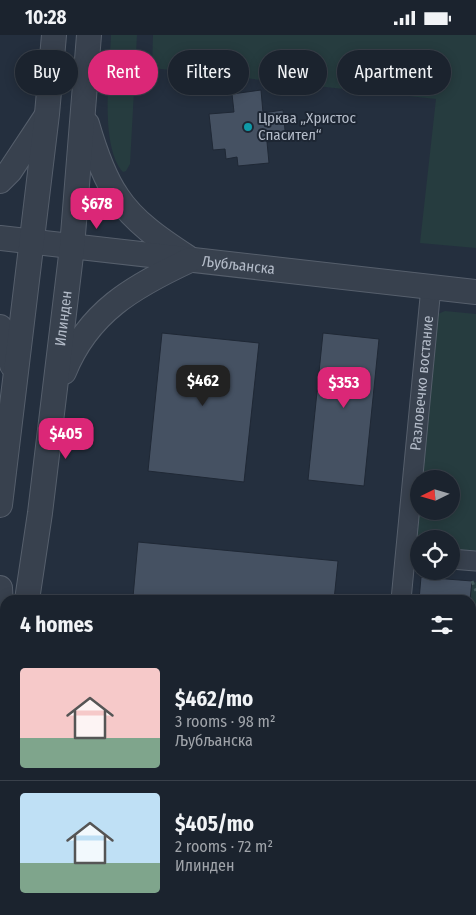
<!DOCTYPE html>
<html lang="en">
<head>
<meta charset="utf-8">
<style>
  body { margin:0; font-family:"Fira Sans Condensed",sans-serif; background:#242b36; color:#f1f3f6; height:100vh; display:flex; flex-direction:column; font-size:19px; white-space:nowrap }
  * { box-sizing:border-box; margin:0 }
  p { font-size:16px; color:#a0a4aa }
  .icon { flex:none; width:28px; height:28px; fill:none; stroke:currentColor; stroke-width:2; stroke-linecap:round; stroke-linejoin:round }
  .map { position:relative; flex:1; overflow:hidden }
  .sheet { position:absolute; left:0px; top:560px; width:476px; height:320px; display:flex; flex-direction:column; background:#1b232e; border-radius:15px 15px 0 0; box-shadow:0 2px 12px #0003,0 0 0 1px #39404a }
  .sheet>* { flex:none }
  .banner { position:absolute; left:15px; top:15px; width:446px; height:45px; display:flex; gap:10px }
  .needle { width:32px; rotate:265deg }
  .tools { position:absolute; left:410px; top:435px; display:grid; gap:10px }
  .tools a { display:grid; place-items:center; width:50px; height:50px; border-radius:50%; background:#1b232e; box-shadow:0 2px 12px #0003,0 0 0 1px #39404a; font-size:25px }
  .price { position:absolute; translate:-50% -42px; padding:0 11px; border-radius:10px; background:#db2777; color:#fff; font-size:16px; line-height:32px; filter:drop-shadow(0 1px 2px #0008) }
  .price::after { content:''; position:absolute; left:50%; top:30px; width:15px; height:11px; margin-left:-8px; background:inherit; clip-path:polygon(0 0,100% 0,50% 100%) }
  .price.on { background:#222; color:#fff }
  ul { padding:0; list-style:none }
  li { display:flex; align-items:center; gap:15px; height:125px; padding:0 20px }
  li+li { border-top:1px solid #39404a }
  li span { display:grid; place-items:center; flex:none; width:140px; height:100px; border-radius:5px; color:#555 }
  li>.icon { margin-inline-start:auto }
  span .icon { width:60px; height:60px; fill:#fffc; stroke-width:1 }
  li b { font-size:21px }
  h2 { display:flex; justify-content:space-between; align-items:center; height:60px; padding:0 20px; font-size:21px }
  .pill { padding:0 18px; border-radius:22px; background:#1b232e; box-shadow:0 2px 12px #0003,0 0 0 1px #39404a; font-size:18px; line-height:45px }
  .pill.on { background:#db2777; color:#fff }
  .status { display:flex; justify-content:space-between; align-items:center; height:35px; padding:0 25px; background:#1b232e; direction:ltr }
  .status svg { height:14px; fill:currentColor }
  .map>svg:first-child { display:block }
  .green { fill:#263c3f; fill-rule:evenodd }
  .building { fill:#455162; stroke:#1f2835 }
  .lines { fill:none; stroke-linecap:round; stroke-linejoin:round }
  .minor-casing { stroke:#565f6c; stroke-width:21 }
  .tertiary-casing { stroke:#565f6c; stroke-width:26 }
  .path { stroke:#44595c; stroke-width:3; stroke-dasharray:4 4; stroke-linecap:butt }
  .minor { stroke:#38414e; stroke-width:19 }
  .tertiary { stroke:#38414e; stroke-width:24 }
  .culture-dot { fill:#0f9aa8; stroke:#1d2633; stroke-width:2 }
  .labels { text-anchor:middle; stroke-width:4; stroke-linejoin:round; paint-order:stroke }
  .poi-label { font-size:15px; fill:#b4bcc9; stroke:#1d2633; text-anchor:start }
  .street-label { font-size:15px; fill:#b4bcc9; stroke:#1d2633 }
</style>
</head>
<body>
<div class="status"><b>10:28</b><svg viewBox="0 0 49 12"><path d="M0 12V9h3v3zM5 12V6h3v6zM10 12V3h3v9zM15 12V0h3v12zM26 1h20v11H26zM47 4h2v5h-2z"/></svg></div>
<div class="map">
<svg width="476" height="880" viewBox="0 0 476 880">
  <rect width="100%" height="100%" fill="#242f3e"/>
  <!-- green -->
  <path class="green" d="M111 0H137L130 129 126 136 123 137C99 110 110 35 111 0Z
    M153 0H476V213L420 208 436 64 152 33Z
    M445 276 476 279V526L451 524V504H419V521L405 520 428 283ZM419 444H451V476H419Z
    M472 546 476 547V755H471L470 565Z
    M471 811 476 812V880H396V875H471Z
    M5 838V875H21V880H0V864Z
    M207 875H346V880H206Z"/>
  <!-- building -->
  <path class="building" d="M261 55 263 78 283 75 286 105 267 107 269 128 238 131 237 122 226 124 225 114 213 115 209 79 234 77 232 59Z
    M162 298 259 308 244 447 148 436Z
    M323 298 379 304 364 451 308 445Z
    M138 507 338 526 334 565H159L133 562Z
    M421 542 472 546 470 565H419Z"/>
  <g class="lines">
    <!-- minor casing -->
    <g class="minor-casing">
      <g id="minor">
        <path d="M451 524 476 526"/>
        <path id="s1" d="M401 565 431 252"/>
        <path d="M471 783 476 784"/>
        <path d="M178 880 179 875"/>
        <path d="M371 880V875"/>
      </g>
    </g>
    <!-- tertiary casing -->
    <g class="tertiary-casing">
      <g id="tertiary">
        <path d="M87 89C94 113 103 141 117 161 134 187 161 205 187 222"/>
        <path d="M0 146 10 136 45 83"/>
        <path id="s2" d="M0 203 476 257"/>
        <path d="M0 292 4 301 12 330"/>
        <path d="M64 337C88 277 134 251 190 225"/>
        <path d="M0 470 47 79 54 0"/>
        <path d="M0 553 3 604 0 646"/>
        <path id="s3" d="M27 565 40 478 72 212 89 0"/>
        <path d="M0 708 5 690"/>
      </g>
    </g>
    <!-- path -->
    <path class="path" d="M472 546 476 556
      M0 837 5 838"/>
    <!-- minor -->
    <use href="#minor" class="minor"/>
    <!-- tertiary -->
    <use href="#tertiary" class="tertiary"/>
  </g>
  <!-- markers -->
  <circle class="culture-dot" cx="248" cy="92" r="5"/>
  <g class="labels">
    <!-- poi labels -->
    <g class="poi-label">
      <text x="258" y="88">Црква „Христос<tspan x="258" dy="17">Спасител“</tspan></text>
    </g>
    <!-- street labels -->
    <g class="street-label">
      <text dy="5" stroke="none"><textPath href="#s2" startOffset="240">Љубљанска</textPath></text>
      <text dy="5" stroke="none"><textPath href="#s3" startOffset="284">Илинден</textPath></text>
      <text dy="5" stroke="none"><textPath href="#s1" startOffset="218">Разловечко востание</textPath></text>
    </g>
  </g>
</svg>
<div class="tools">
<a><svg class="needle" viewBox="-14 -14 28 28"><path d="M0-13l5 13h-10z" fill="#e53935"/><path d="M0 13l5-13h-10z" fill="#a0a4aa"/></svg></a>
<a><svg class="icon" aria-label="locate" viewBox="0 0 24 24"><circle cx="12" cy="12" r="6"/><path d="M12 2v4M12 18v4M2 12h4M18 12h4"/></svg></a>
</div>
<b class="price" style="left:97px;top:195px">$678</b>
<b class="price on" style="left:203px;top:372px">$462</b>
<b class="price" style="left:344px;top:374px">$353</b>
<b class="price" style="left:66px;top:425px">$405</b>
<div class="banner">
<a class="pill">Buy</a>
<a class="pill on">Rent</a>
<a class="pill">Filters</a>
<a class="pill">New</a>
<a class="pill">Apartment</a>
</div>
<section class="sheet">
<h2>4 homes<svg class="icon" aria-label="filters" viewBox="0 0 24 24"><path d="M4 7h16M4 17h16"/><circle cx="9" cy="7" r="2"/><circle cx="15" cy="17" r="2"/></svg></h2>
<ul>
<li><span style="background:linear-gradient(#f6c9c9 70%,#7fa58c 0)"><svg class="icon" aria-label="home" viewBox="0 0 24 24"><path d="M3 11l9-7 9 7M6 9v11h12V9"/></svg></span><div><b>$462/mo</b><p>3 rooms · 98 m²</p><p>Љубљанска</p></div></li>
<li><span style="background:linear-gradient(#bfe0f5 70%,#7fa58c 0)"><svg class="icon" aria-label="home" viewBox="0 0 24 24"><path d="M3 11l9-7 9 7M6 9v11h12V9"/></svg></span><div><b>$405/mo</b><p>2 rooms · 72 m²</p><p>Илинден</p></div></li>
</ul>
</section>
</div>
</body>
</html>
